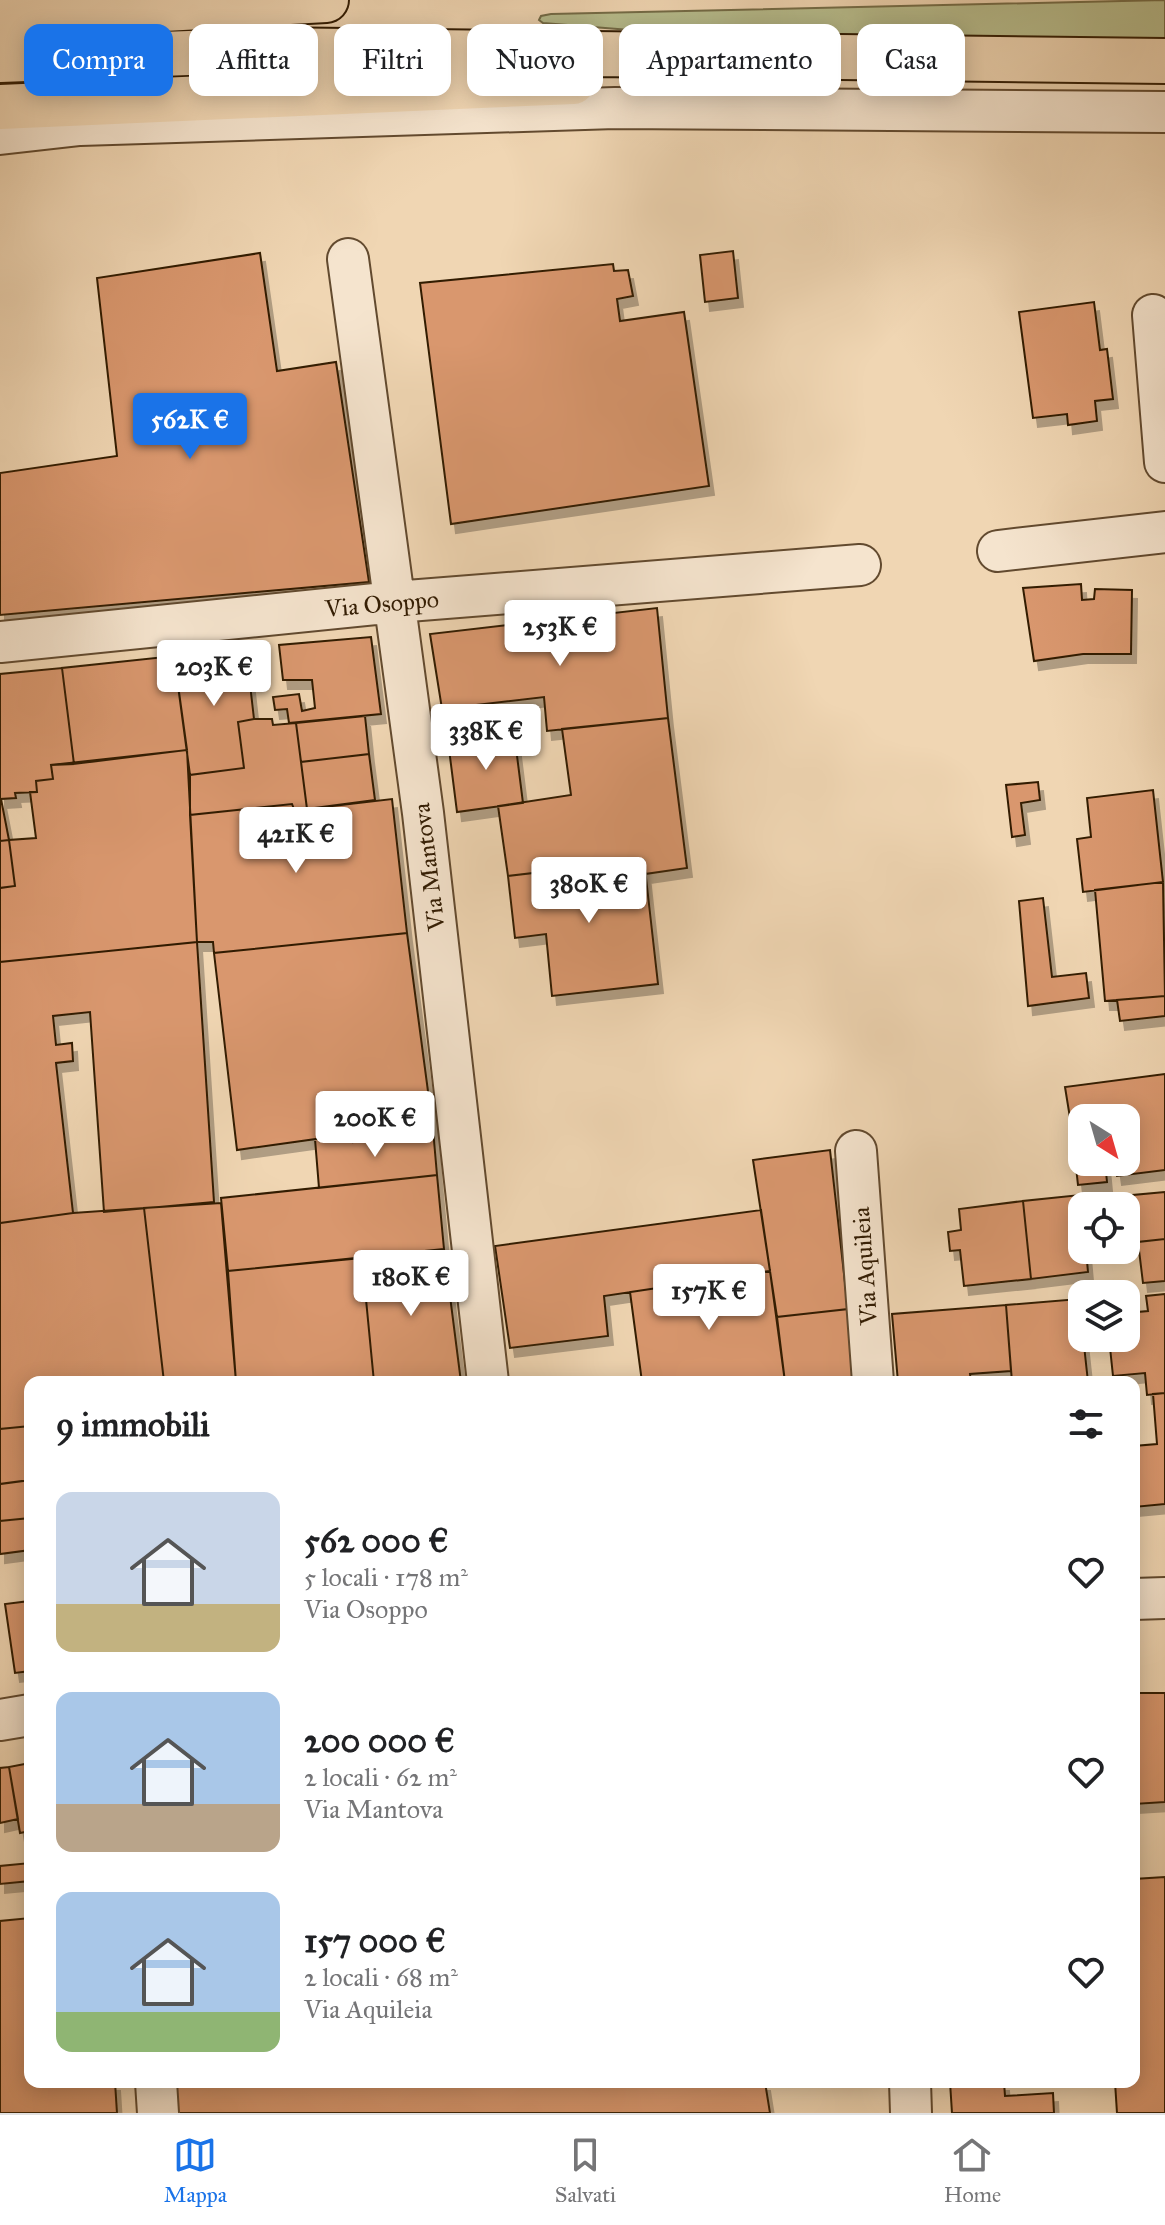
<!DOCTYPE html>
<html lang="it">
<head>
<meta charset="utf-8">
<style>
  body { margin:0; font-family:"IM FELL Great Primer",serif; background:#f6f6f6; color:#202124; height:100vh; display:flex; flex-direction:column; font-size:30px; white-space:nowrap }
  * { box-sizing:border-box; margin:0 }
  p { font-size:26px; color:#757577 }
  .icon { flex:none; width:44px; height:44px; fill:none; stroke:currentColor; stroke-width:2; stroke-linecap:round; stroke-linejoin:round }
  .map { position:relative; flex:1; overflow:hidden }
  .details { position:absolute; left:24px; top:1376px; width:1116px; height:712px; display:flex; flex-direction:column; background:#fff; border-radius:16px; box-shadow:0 4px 20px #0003 }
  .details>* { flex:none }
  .hud { position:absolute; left:24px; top:24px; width:1118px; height:72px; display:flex; gap:16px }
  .needle { width:52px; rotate:143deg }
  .tools { position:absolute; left:1068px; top:1104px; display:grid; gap:16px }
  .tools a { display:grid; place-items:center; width:72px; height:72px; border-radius:16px; background:#fff; box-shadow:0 4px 20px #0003; font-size:40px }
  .price { position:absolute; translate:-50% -68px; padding:0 18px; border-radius:8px; background:#fff; color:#222; font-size:26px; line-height:52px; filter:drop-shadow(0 2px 4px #0008) }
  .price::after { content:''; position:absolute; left:50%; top:48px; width:24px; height:18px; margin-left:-12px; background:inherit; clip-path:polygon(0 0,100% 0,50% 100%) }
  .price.current { background:#1a73e8; color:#fff }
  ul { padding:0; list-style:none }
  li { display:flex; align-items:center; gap:24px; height:200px; padding:0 32px }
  li span { display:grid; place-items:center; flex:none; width:224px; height:160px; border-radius:16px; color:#555 }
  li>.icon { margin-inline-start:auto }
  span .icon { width:96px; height:96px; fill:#fffc; stroke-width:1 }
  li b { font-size:34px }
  h2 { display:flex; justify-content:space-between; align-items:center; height:96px; padding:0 32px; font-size:34px }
  .pill { padding:0 28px; border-radius:16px; background:#fff; box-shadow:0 4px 20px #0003; font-size:28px; line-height:72px }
  .pill.current { background:#1a73e8; color:#fff }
  .menu { display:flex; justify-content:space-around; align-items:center; height:112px; border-top:2px solid #e0e0e0; background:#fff; font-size:22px; color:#757577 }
  .menu a { display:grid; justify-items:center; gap:4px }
  .menu .current { color:#1a73e8 }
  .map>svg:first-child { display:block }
  .green { fill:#b8be8e; stroke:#756d48; stroke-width:2 }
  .building { fill:#d9976e; stroke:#321c03; stroke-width:2; filter:url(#shadow) }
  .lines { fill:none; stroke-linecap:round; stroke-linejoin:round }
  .minor-casing { stroke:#624a2f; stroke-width:44 }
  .highway-casing { stroke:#321c03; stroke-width:48 }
  .minor { stroke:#f5e4ce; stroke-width:40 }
  .highway { stroke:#f0d6b3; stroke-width:44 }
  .labels { text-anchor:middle; stroke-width:8; stroke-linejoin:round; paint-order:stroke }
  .street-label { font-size:24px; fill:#321c03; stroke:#f5e4ce }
</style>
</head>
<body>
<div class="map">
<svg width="1165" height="2113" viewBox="0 0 1165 2113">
  <defs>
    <filter id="shadow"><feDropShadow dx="5" dy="9" stdDeviation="0" flood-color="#0004"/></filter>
  </defs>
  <rect width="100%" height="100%" fill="#f0d6b3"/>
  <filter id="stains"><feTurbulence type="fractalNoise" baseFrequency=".0025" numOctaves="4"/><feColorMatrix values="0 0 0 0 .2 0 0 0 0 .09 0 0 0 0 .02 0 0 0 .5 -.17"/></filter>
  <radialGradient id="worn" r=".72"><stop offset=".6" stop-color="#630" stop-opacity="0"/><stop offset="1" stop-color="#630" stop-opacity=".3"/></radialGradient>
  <!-- green -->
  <path class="green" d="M1165 0V42L977 47 655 32 543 23 539 20 541 16 551 14Z"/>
  <!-- building -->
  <path class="building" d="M733 251 738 298 705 302 700 255Z
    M260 253 277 371 336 362 369 582 0 615V473L117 456 97 278Z
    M613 264 614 271 628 270 633 296 617 299 620 321 684 312 709 486 451 524 420 283Z
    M1094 302 1100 350 1107 349 1113 399 1095 401 1097 421 1068 425 1067 414 1033 418 1019 312Z
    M1081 584 1082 600 1094 599 1095 589 1132 590 1131 654H1083L1034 661 1023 588Z
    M657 608 668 718 547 731 544 697 442 709 430 634Z
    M371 637 381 714 289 723 287 709 275 710 273 697 299 694 302 711 315 708 312 680H283L279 645Z
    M246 649 254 719 238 722 244 768 190 775 174 656Z
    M174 656 187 750 74 764 62 668Z
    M62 668 74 764 51 765 53 779 36 781 37 792 15 793 16 798 1 799 9 840 0 841V674Z
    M365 716 369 754 301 762 296 723Z
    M668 718 687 868 645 874 644 860 508 876 498 806 571 795 562 729Z
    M254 719H272L273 725 296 723 307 809H294L292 804 190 815V775L244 768 238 722Z
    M514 732 523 803 457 812 448 741Z
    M187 750 197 942 0 962V888L15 886 9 840 36 838 30 792H37L36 781 53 779 51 765Z
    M369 754 375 800 307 809 301 762Z
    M1038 782 1040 800 1021 803 1025 835 1012 837 1006 785Z
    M1153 790 1163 882 1083 892 1077 839 1091 837 1087 798Z
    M392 799 407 933 214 953 213 942H197L190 815 292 804 294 809H307Z
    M9 840 15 886 0 888V841Z
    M644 860 658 984 552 996 546 934 515 938 508 876Z
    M1163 882 1165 996 1105 1001 1095 890Z
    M1043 898 1052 977 1086 973 1089 998 1028 1006 1019 901Z
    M407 933 433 1129 353 1142 352 1134 237 1150 214 953Z
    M197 942 214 1202 104 1212 90 1012 53 1016 56 1045 72 1043 73 1061 56 1063 73 1213 0 1223V962Z
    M1165 996V1016L1120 1021 1117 1000Z
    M1165 1074V1170L1117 1176 1115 1162H1126V1124L1134 1123 1132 1111 1070 1118 1065 1087Z
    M433 1129 437 1175 319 1188 315 1139 352 1134 353 1142Z
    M830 1150 848 1309 777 1317 753 1160Z
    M1082 1157V1162H1105L1107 1182 1078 1185 1075 1158Z
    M437 1175 444 1249 228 1271 221 1198Z
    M1165 1192V1239L1138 1242 1133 1195Z
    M1080 1195 1082 1250H1086L1088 1272 1031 1279 1023 1201Z
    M1023 1201 1031 1279 964 1286 960 1250 950 1251 948 1232 961 1230 959 1209Z
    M221 1203 236 1382H164L144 1208Z
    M144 1208 164 1382H30V1426L0 1429V1223L73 1213Z
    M761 1210 770 1271 604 1296 608 1336 510 1348 495 1246Z
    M1165 1239V1281L1143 1283 1138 1242Z
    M444 1249 461 1382H374L362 1258Z
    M362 1258 374 1382H236L228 1271Z
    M770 1271 785 1382H642L630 1292Z
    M1165 1294V1393L1147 1395 1145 1373 1113 1376 1109 1338H1126V1313L1148 1311 1146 1296Z
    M1079 1299 1088 1382H1012L1006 1305Z
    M1006 1305 1011 1371 970 1374 971 1382H898L892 1314Z
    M848 1309 856 1382H785L777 1317Z
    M1165 1393V1504L1134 1507V1446L1157 1444 1153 1394Z
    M30 1426V1480L0 1484V1429Z
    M30 1480V1518L0 1521V1484Z
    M30 1518V1550L0 1554V1521Z
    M30 1601V1671L15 1673 5 1604Z
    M1134 1693H1165V1802L1134 1804Z
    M30 1763V1831L20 1833 9 1767Z
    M9 1767 18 1819 0 1823V1768Z
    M30 1863V1881L0 1884V1866Z
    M1165 1877V2113H1117L1115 2082H1134V1879Z
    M30 1918V2082H115L117 2113H0V1921Z
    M169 2082H765L770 2113H172Z
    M950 2082H1004L1005 2096 1053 2093 1054 2113H952Z"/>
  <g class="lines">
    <!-- minor casing -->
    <g class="minor-casing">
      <path id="minor" d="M0 134 80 125 615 108 1165 112
        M348 259 423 813 488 1382
        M1153 315 1165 462
        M998 551 1165 532
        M0 642 395 602 860 565
        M856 1151 873 1382
        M1134 1599 1165 1598
        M0 1720 30 1715
        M156 2082 158 2113
        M910 2082 911 2113"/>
    </g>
    <!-- highway casing -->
    <g class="highway-casing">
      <path id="highway" d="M0 18 326 0
        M0 60 267 50 1165 61
        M0 107 573 82"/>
    </g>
    <!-- minor -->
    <use href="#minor" class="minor"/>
    <!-- highway -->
    <use href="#highway" class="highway"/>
  </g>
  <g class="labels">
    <!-- street labels -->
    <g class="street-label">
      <text transform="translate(382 604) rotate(-5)" y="8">Via Osoppo</text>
      <text transform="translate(429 867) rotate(-97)" y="8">Via Mantova</text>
      <text transform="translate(865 1266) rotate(-94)" y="8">Via Aquileia</text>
    </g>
  </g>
  <rect width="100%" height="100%" filter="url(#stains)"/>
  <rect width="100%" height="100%" fill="url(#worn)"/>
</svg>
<div class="tools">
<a><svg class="needle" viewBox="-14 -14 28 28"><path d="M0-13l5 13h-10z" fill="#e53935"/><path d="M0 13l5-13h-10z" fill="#757577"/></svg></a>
<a><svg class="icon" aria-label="locate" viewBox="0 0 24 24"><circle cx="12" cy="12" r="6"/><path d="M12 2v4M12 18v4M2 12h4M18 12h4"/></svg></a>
<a><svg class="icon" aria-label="layers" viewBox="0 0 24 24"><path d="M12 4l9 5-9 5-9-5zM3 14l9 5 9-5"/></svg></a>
</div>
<b class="price current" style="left:190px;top:461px">562K €</b>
<b class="price" style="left:560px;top:668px">253K €</b>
<b class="price" style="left:214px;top:708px">203K €</b>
<b class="price" style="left:486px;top:772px">338K €</b>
<b class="price" style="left:296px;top:875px">421K €</b>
<b class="price" style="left:589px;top:925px">380K €</b>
<b class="price" style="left:375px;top:1159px">200K €</b>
<b class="price" style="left:411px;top:1318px">180K €</b>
<b class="price" style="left:709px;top:1332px">157K €</b>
<div class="hud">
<a class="pill current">Compra</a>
<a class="pill">Affitta</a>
<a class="pill">Filtri</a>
<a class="pill">Nuovo</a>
<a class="pill">Appartamento</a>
<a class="pill">Casa</a>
</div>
<section class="details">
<h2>9 immobili<svg class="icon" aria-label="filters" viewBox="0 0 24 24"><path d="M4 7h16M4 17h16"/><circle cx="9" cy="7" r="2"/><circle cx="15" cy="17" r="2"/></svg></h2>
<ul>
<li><span style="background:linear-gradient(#c9d6e8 70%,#c2b280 0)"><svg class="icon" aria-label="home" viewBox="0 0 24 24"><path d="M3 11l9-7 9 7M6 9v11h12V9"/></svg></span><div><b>562 000 €</b><p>5 locali · 178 m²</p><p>Via Osoppo</p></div><svg class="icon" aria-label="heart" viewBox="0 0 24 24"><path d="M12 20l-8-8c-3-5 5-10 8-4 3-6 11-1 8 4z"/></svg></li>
<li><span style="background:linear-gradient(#a9c7e8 70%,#b9a48a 0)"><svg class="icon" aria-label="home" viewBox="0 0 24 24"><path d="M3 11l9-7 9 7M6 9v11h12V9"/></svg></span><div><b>200 000 €</b><p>2 locali · 62 m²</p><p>Via Mantova</p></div><svg class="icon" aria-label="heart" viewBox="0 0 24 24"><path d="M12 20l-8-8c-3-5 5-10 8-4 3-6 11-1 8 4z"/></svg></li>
<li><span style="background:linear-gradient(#a9c7e8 75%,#8fb573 0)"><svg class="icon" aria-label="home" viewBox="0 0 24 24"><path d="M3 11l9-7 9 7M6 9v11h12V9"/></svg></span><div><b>157 000 €</b><p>2 locali · 68 m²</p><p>Via Aquileia</p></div><svg class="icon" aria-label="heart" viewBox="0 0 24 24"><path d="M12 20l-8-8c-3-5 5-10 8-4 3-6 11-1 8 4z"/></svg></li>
</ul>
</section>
</div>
<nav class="menu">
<a class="current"><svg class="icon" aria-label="map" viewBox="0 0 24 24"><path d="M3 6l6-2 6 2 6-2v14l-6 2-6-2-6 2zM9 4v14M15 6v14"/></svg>Mappa</a>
<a><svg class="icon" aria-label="saved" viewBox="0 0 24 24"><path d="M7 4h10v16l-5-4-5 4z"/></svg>Salvati</a>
<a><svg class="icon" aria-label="home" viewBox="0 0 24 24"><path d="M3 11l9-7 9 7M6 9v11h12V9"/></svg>Home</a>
</nav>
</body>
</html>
